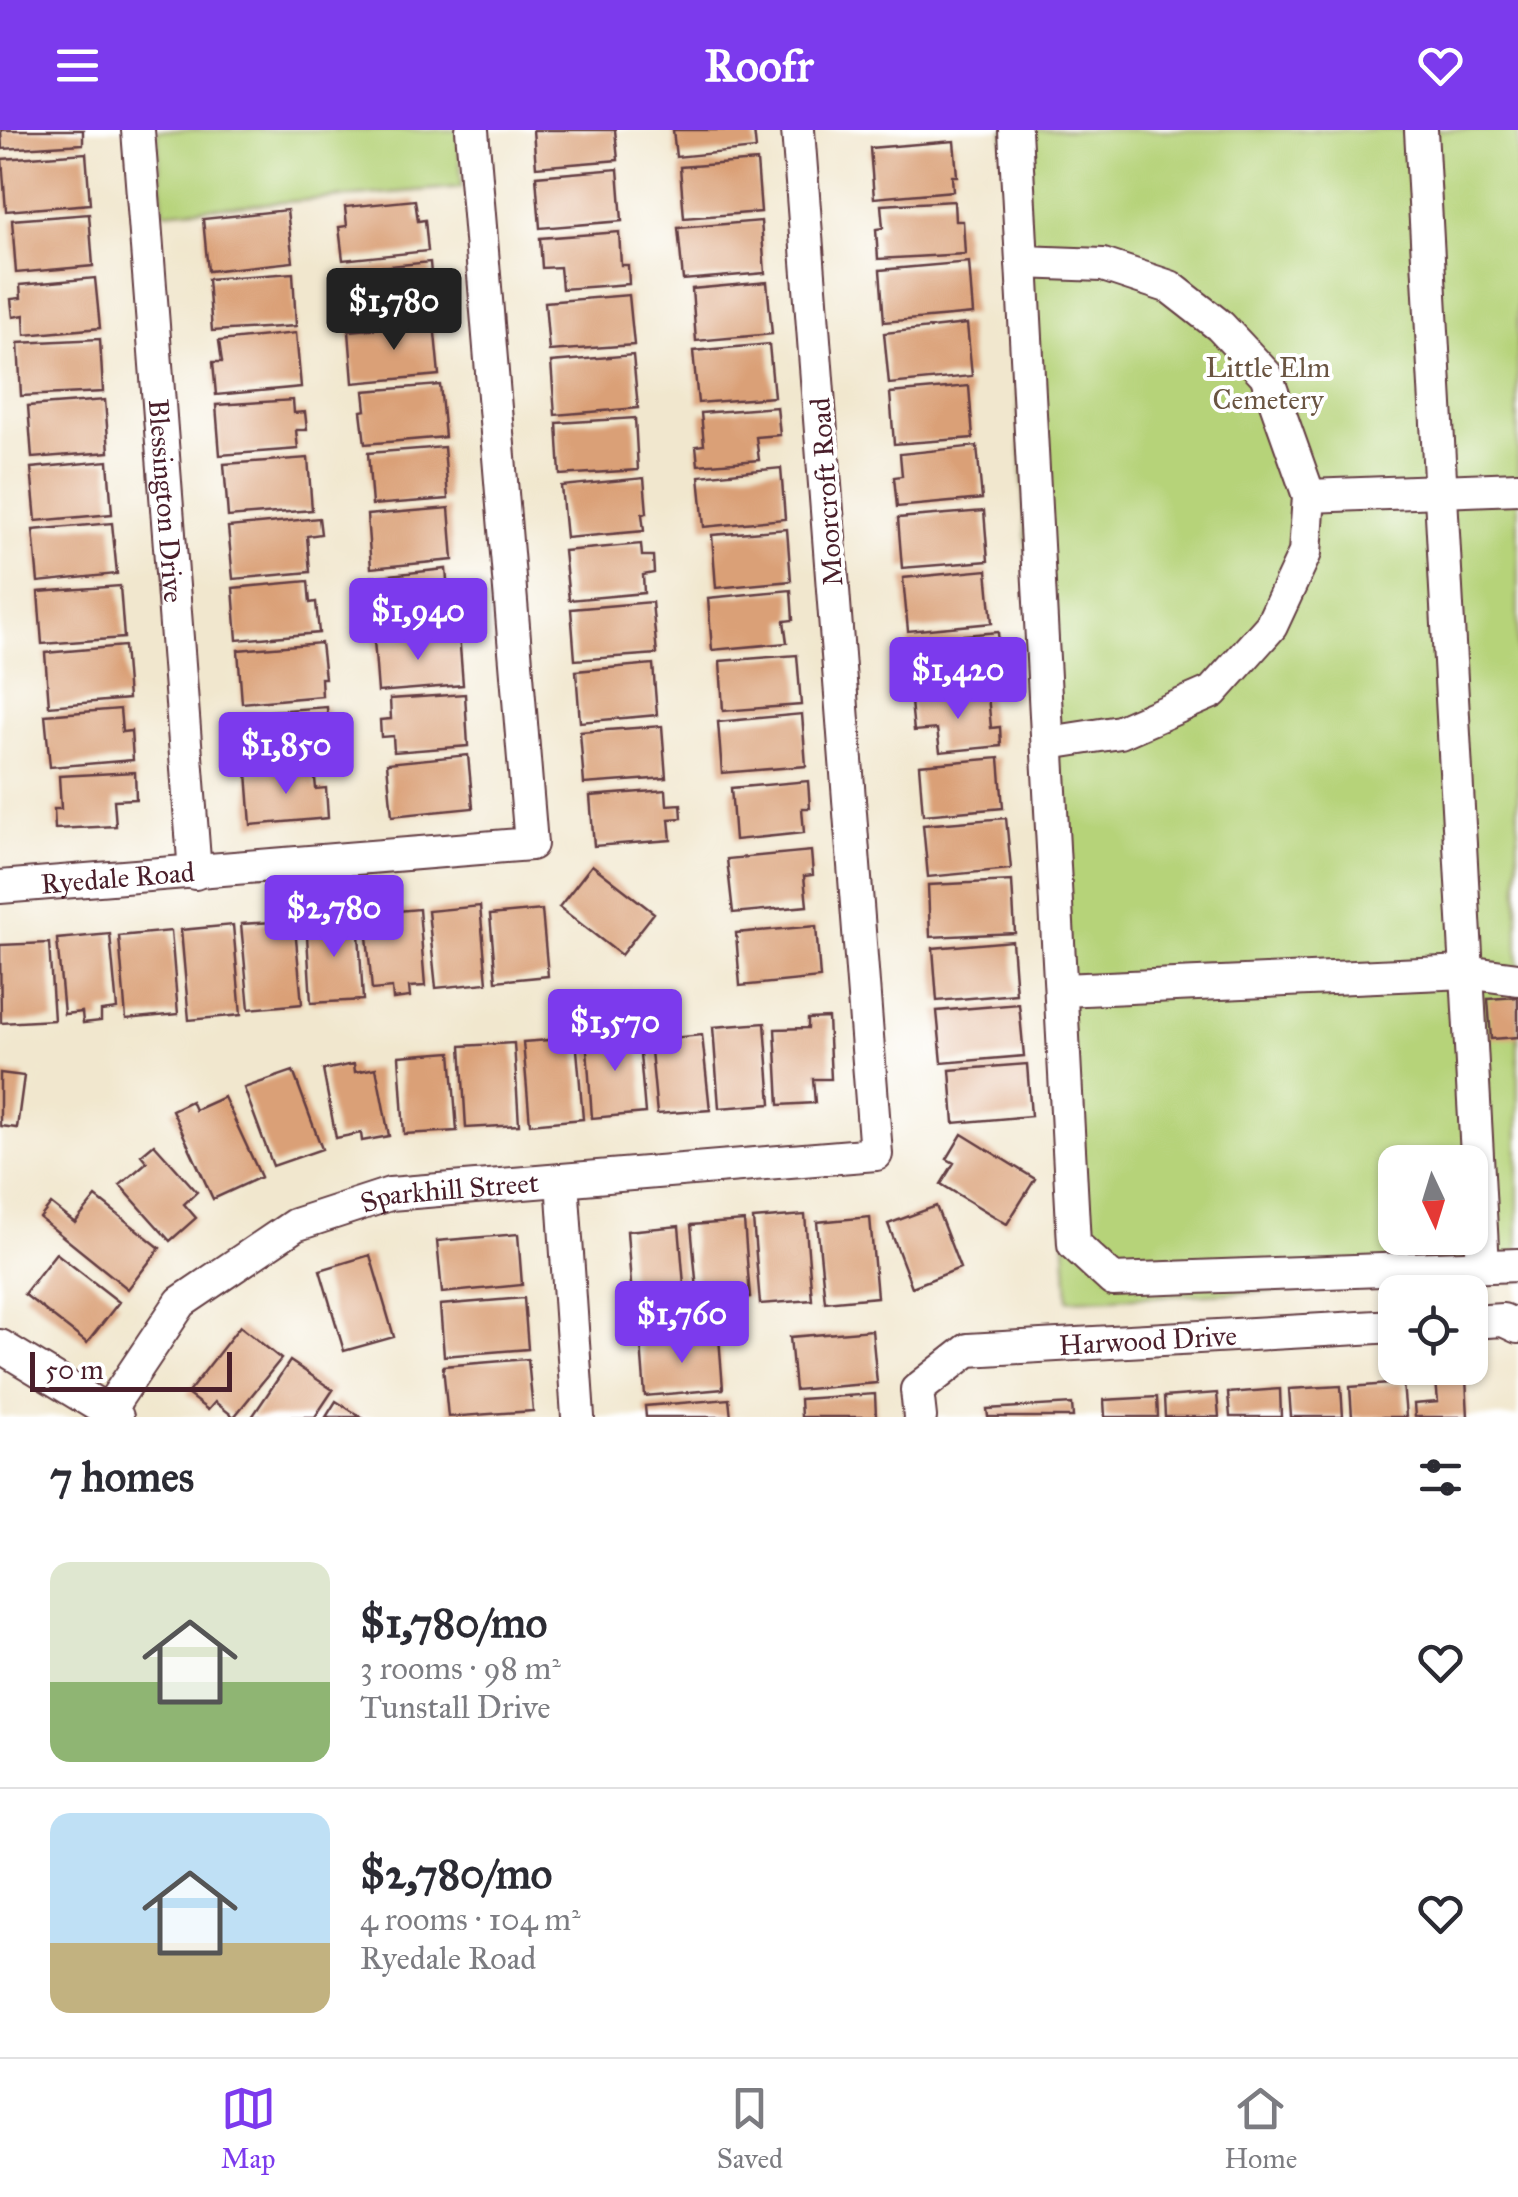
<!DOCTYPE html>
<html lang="en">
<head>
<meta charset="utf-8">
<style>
  body { margin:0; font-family:"IM FELL Great Primer",serif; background:#f7f7f7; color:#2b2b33; height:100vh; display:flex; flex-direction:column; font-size:38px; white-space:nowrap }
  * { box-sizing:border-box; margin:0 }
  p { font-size:32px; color:#7c7c81 }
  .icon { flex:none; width:55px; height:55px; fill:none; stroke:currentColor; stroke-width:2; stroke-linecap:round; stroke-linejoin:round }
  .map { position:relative; height:1287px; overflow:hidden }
  .drawer { display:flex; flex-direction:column; background:#fff; flex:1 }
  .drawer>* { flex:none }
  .needle { width:65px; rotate:176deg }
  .controls { position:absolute; left:1378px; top:1015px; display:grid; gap:20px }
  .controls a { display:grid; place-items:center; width:110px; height:110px; border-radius:20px; background:#fff; box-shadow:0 2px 8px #0004; font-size:50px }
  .scale { position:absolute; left:30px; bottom:25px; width:202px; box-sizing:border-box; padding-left:10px; border:5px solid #4a1f2b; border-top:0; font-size:28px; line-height:35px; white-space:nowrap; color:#4a1f2b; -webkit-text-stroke:8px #fff; paint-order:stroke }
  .price { position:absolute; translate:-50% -85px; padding:0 22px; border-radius:10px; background:#7c3aed; color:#fff; font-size:32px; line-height:65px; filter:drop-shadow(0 2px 5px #0008) }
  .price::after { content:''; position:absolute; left:50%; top:60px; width:30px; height:22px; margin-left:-15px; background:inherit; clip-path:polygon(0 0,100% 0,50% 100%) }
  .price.on { background:#222; color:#fff }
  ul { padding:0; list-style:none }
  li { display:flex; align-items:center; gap:30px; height:250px; padding:0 50px }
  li+li { border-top:2px solid #e1e1e2 }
  li span { display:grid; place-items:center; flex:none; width:280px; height:200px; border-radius:20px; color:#555 }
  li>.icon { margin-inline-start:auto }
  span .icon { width:120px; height:120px; fill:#fffc; stroke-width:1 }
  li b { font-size:42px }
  h2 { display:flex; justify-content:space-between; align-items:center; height:120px; padding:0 50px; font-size:42px }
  header { display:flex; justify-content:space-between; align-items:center; height:130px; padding:0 50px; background:#7c3aed; color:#fff; font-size:45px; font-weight:700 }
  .menu { display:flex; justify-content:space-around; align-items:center; height:140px; border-top:2px solid #e1e1e2; background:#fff; font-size:28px; color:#7c7c81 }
  .menu a { display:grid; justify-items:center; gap:5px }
  .menu .on { color:#7c3aed }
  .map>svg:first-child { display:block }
  .green { fill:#b6d379; stroke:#807952; stroke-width:2.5; fill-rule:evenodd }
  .building { fill:#daa077 }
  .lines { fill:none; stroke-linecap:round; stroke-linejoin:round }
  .minor-casing { stroke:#633d43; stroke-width:36 }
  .minor { stroke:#fff; stroke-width:32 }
  .labels { text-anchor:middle; stroke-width:8; stroke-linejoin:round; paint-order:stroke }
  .park-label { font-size:28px; fill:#6a5542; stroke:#fff }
  .street-label { font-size:28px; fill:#4a1f2b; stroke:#fff }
</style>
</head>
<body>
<header><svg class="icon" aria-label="menu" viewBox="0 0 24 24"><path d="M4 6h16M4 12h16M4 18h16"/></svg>Roofr<svg class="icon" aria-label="heart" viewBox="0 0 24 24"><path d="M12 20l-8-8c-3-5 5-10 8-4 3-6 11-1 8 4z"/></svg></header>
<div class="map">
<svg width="1518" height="1287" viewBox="0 0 1518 1287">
  <rect width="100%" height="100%" fill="#fff"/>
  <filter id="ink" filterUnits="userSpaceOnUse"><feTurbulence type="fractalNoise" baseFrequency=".01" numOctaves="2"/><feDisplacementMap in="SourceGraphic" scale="20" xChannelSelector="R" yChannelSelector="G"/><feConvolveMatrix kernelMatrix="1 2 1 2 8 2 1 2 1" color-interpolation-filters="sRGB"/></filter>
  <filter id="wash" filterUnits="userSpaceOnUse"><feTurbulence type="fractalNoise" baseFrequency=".0048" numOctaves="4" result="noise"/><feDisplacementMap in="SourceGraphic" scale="40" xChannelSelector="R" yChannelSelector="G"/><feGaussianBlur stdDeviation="2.25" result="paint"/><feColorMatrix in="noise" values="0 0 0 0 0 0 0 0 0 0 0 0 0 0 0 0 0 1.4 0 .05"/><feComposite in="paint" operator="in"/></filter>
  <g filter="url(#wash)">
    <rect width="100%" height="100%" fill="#f1e7ce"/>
    <!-- green -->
    <path class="green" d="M157 0H458L462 57 163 82Z
      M1003 0H1518V1151L1068 1170ZM1395 1032H1470V1108H1395Z"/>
    <g id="blocks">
      <!-- building -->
      <path class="building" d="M1 0H83V14L2 19Z
        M533 0H615L618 30 536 37Z
        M673 0H754L756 19 676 27Z
        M954 11 957 46H952L953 61 874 68 870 18Z
        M86 23 90 74 6 81 2 29Z
        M757 31 761 82 684 88 680 37Z
        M618 39 622 91 540 98 536 46Z
        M415 70 418 91 425 90 428 121 343 130 339 97 347 96 345 77Z
        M954 71 955 91H963L965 124 878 129 876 99 883 98 881 75Z
        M287 80 293 132 208 141 203 89Z
        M89 84 93 136 16 143 12 90Z
        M761 91 765 143 683 150 678 98Z
        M619 102 621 135H628L629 154 562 159 560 137 542 138 540 108Z
        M430 132 434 183 352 191 348 140Z
        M969 132 973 184 884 192 880 140Z
        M293 143 296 196 212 201 208 149Z
        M95 148 100 198 25 205 24 185 13 187 11 169 21 168 20 155Z
        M767 152 772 204 696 211 692 159Z
        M629 165 634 215 549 221 545 172Z
        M434 193 439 245 353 253 349 201Z
        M967 194 972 246 889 254 884 203Z
        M296 203 301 257 216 265 213 232H222L219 211Z
        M100 209 103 262 21 266 18 213Z
        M769 214 774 267 698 273 693 221Z
        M633 225 638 278 555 285 551 232Z
        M440 255 445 307 365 314 361 281 366 280 364 261Z
        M969 256 973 308 894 314 890 263Z
        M105 270 109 322 32 328 28 276Z
        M293 270 294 283 305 282 307 300H296L298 319 220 325 216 275Z
        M777 277 780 305 756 307 759 330 698 335 696 316 704 315 701 283Z
        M635 288 638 340 560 345 557 293Z
        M977 316 982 369 897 377 894 347 902 346 900 324Z
        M444 317 448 369 372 375 368 323Z
        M308 328 312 380 228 387 224 334Z
        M108 331 112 384 36 391 31 338Z
        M781 338 785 389 704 397 699 346Z
        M644 348 647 383 642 384 644 401 566 408 561 356Z
        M449 378 453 430 371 438 367 385Z
        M984 381 988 431 902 438 898 388Z
        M319 388 321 404 307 406 310 442 233 449 228 397Z
        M112 393 117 444 38 452 33 400Z
        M787 399 791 451 716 458 712 405Z
        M641 414 642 426H653L654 443 643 445 644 463 569 470 564 421Z
        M446 439 448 462 455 461 458 491 375 500 370 447Z
        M987 440 992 493 908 501 903 448Z
        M308 451 310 473 316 472 319 503 237 510 233 458Z
        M120 456 124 508 42 514 38 462Z
        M791 460 793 490 784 491 787 513 712 520 708 468Z
        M652 472 657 524 575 530 571 479Z
        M998 502 1002 555 912 562 908 510Z
        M459 504 463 555 378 562 374 510Z
        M321 513 325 548H321L322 566 242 573 238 520Z
        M124 516 128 569 49 576 45 523Z
        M797 525 801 575 723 581 720 531Z
        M653 534 657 585 580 592 576 541Z
        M465 564 468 616 394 622 393 606 381 607 380 590 391 589 390 569Z
        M988 565 991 598 1000 597 1001 616 940 622 937 599 914 601 911 572Z
        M327 577 331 627 247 633 243 583Z
        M120 579 122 602 131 601 133 630 50 637 45 585Z
        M802 584 806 636 722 643 718 592Z
        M662 596 666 648 584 654 580 602Z
        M468 625 473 678 392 686 387 633Z
        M999 628 1003 678 923 685 919 635Z
        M314 638 316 659 326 658 328 688 251 695 247 643Z
        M135 642 136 669 114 670 116 696 55 699 54 679H61L59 646Z
        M808 651 810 678H802L804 703 735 710 731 658Z
        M666 660 667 675 681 674 682 688 669 689 671 710 594 716 590 666Z
        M1006 688 1011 739 928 747 923 695Z
        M811 721 813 745 804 746 807 776 733 783 727 729Z
        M592 735 654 783 621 825 559 777Z
        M1012 751 1015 803 930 807 928 755Z
        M480 776 487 853 436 858 428 781Z
        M419 779 425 856 409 857 410 867 393 869 392 858 372 860 365 784Z
        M542 780 548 846 496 851 490 785Z
        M358 786 363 870 311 873 306 789Z
        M273 792 274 800 295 798 302 874 249 879 241 794Z
        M233 795 241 885 189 890 181 800Z
        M816 796 820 848 740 856 736 803Z
        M171 801 178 884 126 889 119 806Z
        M110 804 117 879 101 881V891L83 893 82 882 64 884 57 809Z
        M1012 811 1016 864 937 871 933 818Z
        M49 813 54 890 1 893 0 815Z
        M1518 867V907L1491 909 1488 869Z
        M1019 874 1024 926 942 933 937 881Z
        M828 888 831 949H813L815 973 779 975 775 899 808 898V889Z
        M765 893 771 974 719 978 713 897Z
        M638 901 645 983 592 988 586 905Z
        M702 905 710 980 657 984 650 910Z
        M576 908 583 989 530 994 523 912Z
        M514 913 519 995 466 998 461 916Z
        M451 922 457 1001 404 1004 399 926Z
        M354 934 355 942 376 938 389 1006 362 1011 361 1003 336 1008 323 940Z
        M1027 934 1031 986 954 993 950 940Z
        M293 941 322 1019 273 1036 244 958Z
        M0 943 24 946 17 998 0 996Z
        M224 967 261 1047 213 1069 172 980 191 971 195 980Z
        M962 1004 1035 1049 1007 1094 941 1054 954 1033 947 1029Z
        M154 1014 197 1062 184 1074 196 1088 170 1111 120 1055 147 1032 141 1025Z
        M96 1067 160 1118 128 1159 40 1088 51 1074 75 1093Z
        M936 1076 960 1138 912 1157 888 1094Z
        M805 1085 812 1170 760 1174 753 1089Z
        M870 1087 877 1167 825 1172 817 1092Z
        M744 1091 750 1167 698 1171 691 1095Z
        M679 1096 686 1178 633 1182 627 1101Z
        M518 1104 522 1155 442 1163 437 1111Z
        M56 1123 119 1172 87 1213 24 1164Z
        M370 1125 394 1207 344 1221 320 1140Z
        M524 1168 528 1219 444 1226 440 1175Z
        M240 1196 281 1229 234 1287 215 1272 208 1280 187 1264Z
        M872 1200 877 1253 795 1260 790 1207Z
        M719 1207 723 1259 645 1266 641 1214Z
        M528 1229 533 1281 448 1287 443 1236Z
        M290 1231 333 1260 315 1287H252Z
        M1466 1248 1468 1287H1415L1414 1274 1438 1272 1436 1250Z
        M1403 1253 1406 1287H1352L1350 1257Z
        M1341 1256 1343 1287H1291L1289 1259Z
        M1280 1259 1281 1287H1230L1228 1263Z
        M1217 1263 1219 1287H1165L1164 1267Z
        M875 1264 876 1287H801L800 1269Z
        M1157 1267 1158 1287H1105L1104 1270Z
        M729 1269 731 1287H646L645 1276Z
        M336 1271 361 1287H326Z
        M1072 1274 1073 1287H988L987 1279Z"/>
    </g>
  </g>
  <g filter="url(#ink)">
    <use href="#blocks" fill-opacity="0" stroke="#633d43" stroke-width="2.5"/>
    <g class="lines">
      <!-- minor casing -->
      <g class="minor-casing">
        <g id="minor">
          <path id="s1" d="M138 0 195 743"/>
          <path d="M1015 0 1074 1114 1113 1150 1518 1135"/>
          <path d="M1421 0 1483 1136"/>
          <path d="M1022 132 1103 135 1170 157 1220 196 1266 245 1309 366 1305 423 1271 496 1212 562 1120 602 1049 613"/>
          <path d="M1309 366 1518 358"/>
          <path id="s2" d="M0 757 531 714 472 0"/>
          <path d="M1062 860 1466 842 1518 849"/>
          <path d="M562 1050 578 1287"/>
          <path d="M1470 1192 1503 1190 1518 1197"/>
          <path d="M0 1216 117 1287"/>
          <path id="s3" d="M108 1281 181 1172 295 1095 390 1064 876 1024 798 0"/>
          <path id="s4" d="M920 1287 917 1260 968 1220 1395 1196"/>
        </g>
      </g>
      <!-- minor -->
      <use href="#minor" class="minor"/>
    </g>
  </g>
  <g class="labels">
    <!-- park labels -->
    <g class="park-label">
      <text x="1268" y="247">Little Elm<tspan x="1268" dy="32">Cemetery</tspan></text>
    </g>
    <!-- street labels -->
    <g class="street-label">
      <text transform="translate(826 362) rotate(-94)" y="10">Moorcroft Road</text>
      <text dy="10" stroke="none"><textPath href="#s1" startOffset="372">Blessington Drive</textPath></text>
      <text dy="10" stroke="none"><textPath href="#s2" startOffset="118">Ryedale Road</textPath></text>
      <text dy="10" stroke="none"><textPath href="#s3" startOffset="428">Sparkhill Street</textPath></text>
      <text dy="10" stroke="none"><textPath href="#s4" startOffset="272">Harwood Drive</textPath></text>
    </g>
  </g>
</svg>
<div class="controls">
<a><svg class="needle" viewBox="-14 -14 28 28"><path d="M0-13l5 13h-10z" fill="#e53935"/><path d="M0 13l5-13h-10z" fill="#7c7c81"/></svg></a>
<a><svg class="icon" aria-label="locate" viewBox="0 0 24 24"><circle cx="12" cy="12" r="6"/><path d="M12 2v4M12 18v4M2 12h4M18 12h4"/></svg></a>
</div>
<div class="scale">50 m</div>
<b class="price on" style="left:394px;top:223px">$1,780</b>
<b class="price" style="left:418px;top:533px">$1,940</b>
<b class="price" style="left:958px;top:592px">$1,420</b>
<b class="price" style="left:286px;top:667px">$1,850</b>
<b class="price" style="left:334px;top:830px">$2,780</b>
<b class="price" style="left:615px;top:944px">$1,570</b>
<b class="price" style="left:682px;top:1236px">$1,760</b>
</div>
<section class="drawer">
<h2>7 homes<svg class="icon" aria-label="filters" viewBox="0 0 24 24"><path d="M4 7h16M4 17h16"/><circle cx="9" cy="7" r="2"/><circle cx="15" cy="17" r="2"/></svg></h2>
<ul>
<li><span style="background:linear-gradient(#dfe7d0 60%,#8fb573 0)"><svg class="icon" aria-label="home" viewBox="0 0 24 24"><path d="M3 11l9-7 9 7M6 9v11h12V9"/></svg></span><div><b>$1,780/mo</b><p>3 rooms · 98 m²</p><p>Tunstall Drive</p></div><svg class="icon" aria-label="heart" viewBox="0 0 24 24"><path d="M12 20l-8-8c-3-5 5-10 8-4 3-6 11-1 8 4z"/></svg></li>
<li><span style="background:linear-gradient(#bfe0f5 65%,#c2b280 0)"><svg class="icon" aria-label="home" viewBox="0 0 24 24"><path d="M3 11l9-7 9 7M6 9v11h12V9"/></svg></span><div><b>$2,780/mo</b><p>4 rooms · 104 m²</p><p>Ryedale Road</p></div><svg class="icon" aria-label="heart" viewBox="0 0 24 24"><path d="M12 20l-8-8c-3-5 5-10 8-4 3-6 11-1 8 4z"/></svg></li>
</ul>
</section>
<nav class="menu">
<a class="on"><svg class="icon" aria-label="map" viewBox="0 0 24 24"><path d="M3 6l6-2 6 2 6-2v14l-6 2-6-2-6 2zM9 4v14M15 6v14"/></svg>Map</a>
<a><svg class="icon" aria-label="saved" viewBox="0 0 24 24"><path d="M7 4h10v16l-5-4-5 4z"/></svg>Saved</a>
<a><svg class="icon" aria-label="home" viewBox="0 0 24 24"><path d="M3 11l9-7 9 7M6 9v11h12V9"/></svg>Home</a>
</nav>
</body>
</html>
